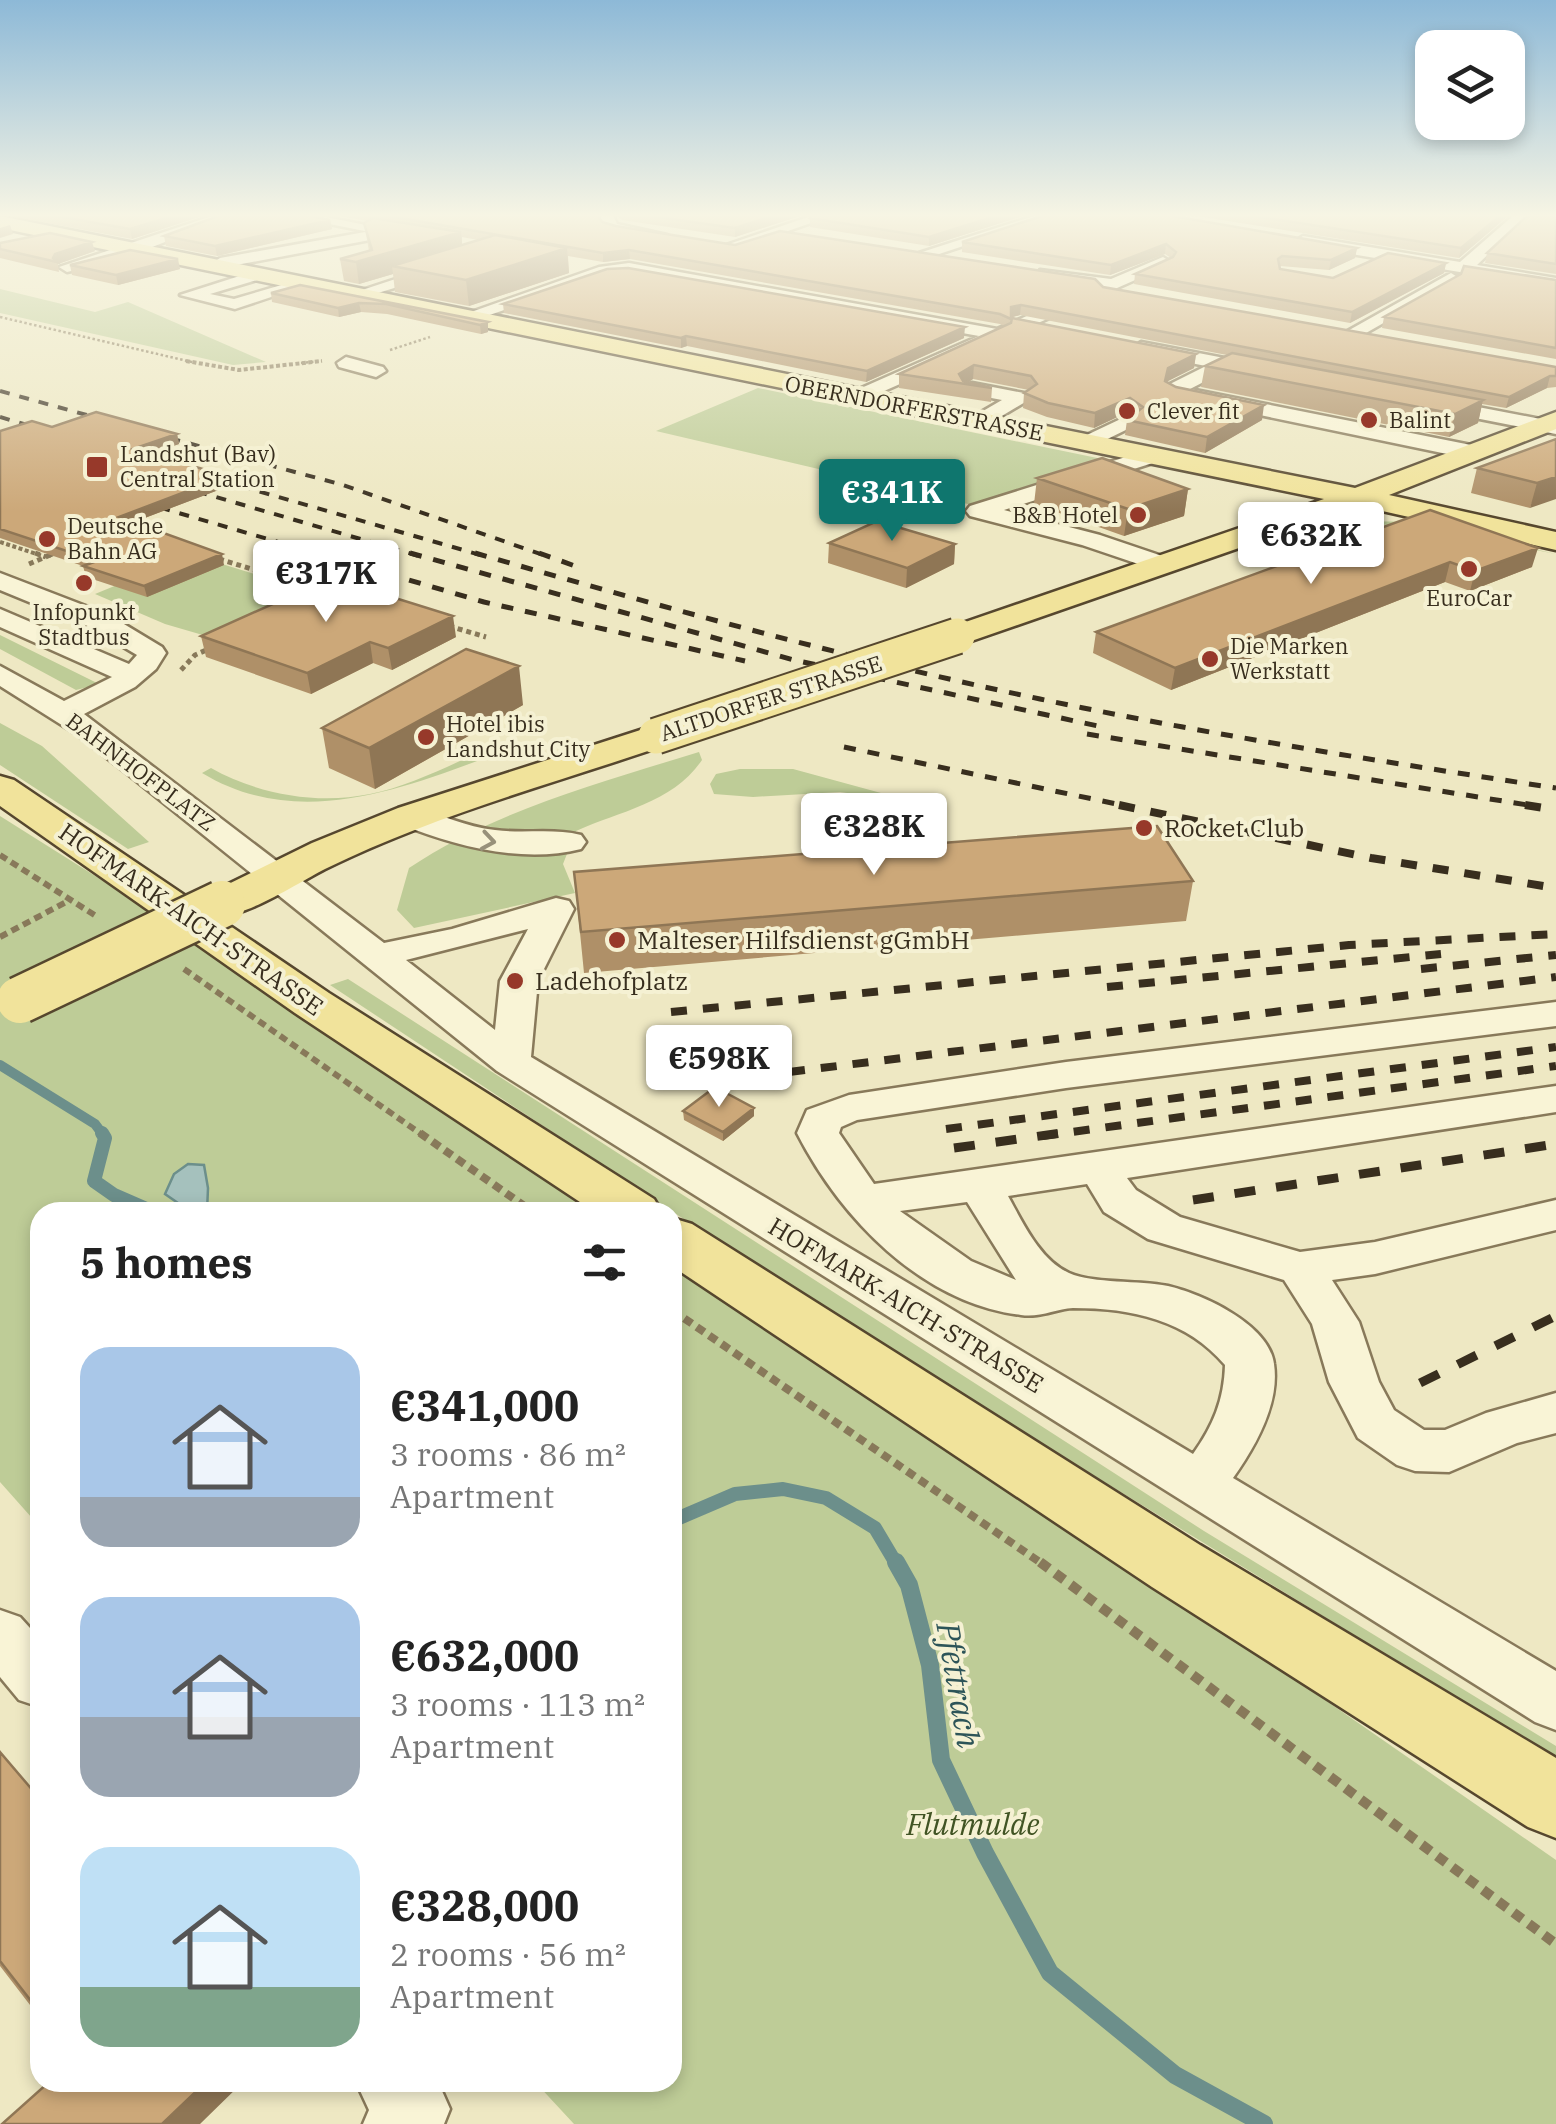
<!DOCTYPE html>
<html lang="en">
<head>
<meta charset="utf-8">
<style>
  body { margin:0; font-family:"IBM Plex Serif",serif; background:#f2f2f2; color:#222; height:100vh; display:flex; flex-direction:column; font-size:38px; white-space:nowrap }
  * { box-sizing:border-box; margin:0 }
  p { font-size:32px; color:#767676 }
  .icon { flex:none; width:55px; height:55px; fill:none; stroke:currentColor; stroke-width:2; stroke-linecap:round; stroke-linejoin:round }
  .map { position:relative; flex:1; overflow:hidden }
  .panel { position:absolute; left:30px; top:1202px; width:652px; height:890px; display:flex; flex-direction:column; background:#fff; border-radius:30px; box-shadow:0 5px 15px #0003 }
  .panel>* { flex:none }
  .controls { position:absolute; left:1415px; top:30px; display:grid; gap:20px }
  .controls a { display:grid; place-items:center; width:110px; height:110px; border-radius:20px; background:#fff; box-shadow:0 5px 15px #0003; font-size:50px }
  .price { position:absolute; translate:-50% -85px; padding:0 22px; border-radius:10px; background:#fff; color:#222; font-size:32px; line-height:65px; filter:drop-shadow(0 2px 5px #0008) }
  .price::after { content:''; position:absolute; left:50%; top:60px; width:30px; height:22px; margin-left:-15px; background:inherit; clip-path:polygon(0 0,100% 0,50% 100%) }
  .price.current { background:#0f766e; color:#fff }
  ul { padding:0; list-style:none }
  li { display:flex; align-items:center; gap:30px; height:250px; padding:0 50px }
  li span { display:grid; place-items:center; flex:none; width:280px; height:200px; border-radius:30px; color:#555 }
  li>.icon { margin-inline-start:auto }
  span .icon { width:120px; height:120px; fill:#fffc; stroke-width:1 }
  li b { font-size:42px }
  h2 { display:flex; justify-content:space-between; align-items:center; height:120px; padding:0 50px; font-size:42px }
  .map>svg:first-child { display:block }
  .green { fill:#becc97 }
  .water { fill:#a5c1bd; stroke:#6c8f8b; stroke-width:2.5 }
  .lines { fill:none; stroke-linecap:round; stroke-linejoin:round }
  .stream-far2 { stroke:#6c8f8b; stroke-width:10 }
  .stream-far1 { stroke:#6c8f8b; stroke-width:14 }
  .stream { stroke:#6c8f8b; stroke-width:18 }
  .minor-casing { stroke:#88795a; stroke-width:5 }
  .major-casing { stroke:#56472e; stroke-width:5 }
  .path-far5 { stroke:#88795a; stroke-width:2.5; stroke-dasharray:2.5 2.5; stroke-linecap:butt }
  .path-far4 { stroke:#88795a; stroke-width:4; stroke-dasharray:4 2.5; stroke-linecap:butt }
  .path-far3 { stroke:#88795a; stroke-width:5; stroke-dasharray:5 4; stroke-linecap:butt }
  .path-far2 { stroke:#88795a; stroke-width:6; stroke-dasharray:8 5; stroke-linecap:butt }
  .path-far1 { stroke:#88795a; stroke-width:8; stroke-dasharray:9 6; stroke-linecap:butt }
  .path { stroke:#88795a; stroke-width:10; stroke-dasharray:11 8; stroke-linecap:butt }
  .minor { fill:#f9f4d6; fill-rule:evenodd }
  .major { fill:#f1e39b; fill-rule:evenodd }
  .rail-far3 { stroke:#382e1e; stroke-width:4; stroke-dasharray:10 10; stroke-linecap:butt }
  .rail-far2 { stroke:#382e1e; stroke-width:5; stroke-dasharray:12 12; stroke-linecap:butt }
  .rail-far1 { stroke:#382e1e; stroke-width:8; stroke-dasharray:16 16; stroke-linecap:butt }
  .rail { stroke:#382e1e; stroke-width:9; stroke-dasharray:21 21; stroke-linecap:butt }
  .major-bridge-far1-casing { stroke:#56472e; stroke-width:39; stroke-linecap:butt }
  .major-bridge-casing { stroke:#56472e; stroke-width:51; stroke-linecap:butt }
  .major-bridge-far1 { stroke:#f1e39b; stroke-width:35 }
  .major-bridge { stroke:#f1e39b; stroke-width:46 }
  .wall { fill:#af9068; fill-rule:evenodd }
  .shaded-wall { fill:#8f7655 }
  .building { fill:#cca879; stroke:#8f7655; stroke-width:2.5 }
  .oneway { stroke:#98917a }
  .poi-dot { fill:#97392a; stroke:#f5f1d3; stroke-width:4 }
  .labels { text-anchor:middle; stroke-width:8; stroke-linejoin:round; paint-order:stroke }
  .far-street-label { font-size:22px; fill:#382e1e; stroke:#f5f1d3 }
  .far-poi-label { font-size:22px; fill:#382e1e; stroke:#f5f1d3; text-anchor:start }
  .poi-label { font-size:25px; fill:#382e1e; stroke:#f5f1d3; text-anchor:start }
  .street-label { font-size:25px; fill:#382e1e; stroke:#f5f1d3 }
  .near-park-label { font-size:30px; font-style:italic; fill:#415424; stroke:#f5f1d3 }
  .near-water-label { font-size:32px; font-style:italic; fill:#2d5458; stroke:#f5f1d3 }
</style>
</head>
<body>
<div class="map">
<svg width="1556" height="2124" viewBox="0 0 1556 2124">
  <rect width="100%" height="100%" fill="#eee8c3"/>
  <!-- green -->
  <path class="green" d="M0 289 95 312 128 302 266 362 233 365 0 313Z
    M758 388 1107 460 1109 464 972 505 656 431Z
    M1362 521 1414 522 1556 554 1404 524 1380 525 1286 562 1263 553 1347 522Z
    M209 560 316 593 213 638 165 624 95 594 151 571Z
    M0 635 97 683 96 685 76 690 0 649Z
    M0 723 42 746 149 842 128 849 0 765Z
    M494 746 509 749C410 786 301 833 202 773L211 768C257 794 317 805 370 794 412 786 455 762 494 746Z
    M699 752 702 760C673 803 620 811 576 831L563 864 575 893 414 928 397 910 409 868C494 811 602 782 699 752Z
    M740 769H793L892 796 889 799 840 792 753 797 714 794 710 784 716 774Z
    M0 816 108 884 595 1212H40V1527L0 1482Z
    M348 979 1204 1531 1556 1746V1759L788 1288 330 985Z
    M673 1264 1315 1693 1556 1860V2124H574L536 2083 672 2082Z"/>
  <!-- water -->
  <path class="water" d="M188 1164 204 1165 208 1188 207 1212H191L165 1194 174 1174Z"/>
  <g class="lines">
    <!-- stream-far2 -->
    <path class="stream-far2" d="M0 1065 95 1124 104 1136"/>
    <!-- stream-far1 -->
    <path class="stream-far1" d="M102 1133 105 1138 94 1181 114 1195 153 1212
      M672 1521 735 1494 783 1489 826 1498 875 1528 897 1565"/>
    <!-- stream -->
    <path class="stream" d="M896 1562 909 1585 930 1665 941 1760 985 1853 1050 1973 1175 2075 1264 2124"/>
    <!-- minor casing -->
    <g class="minor-casing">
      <path id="minor" d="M215 215H234L119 260 67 272 59 267Z
        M285 215H315L427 237 419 242Z
        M599 215H613L617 224 667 235 659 240 606 230Z
        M814 215H834L736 249 723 246Z
        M1037 215H1058L933 256 919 253Z
        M1514 215H1529L1477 265 1556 278V288L1303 246 1295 241 1303 236 1460 262Z
        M365 232 370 234V240L220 268 212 263 220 258Z
        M1163 257 1171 262 1169 265 857 403 847 397 850 393 979 336 629 273 607 275 472 321 457 317 599 267 629 263 997 329 1095 286 1040 276V270L1111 279Z
        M447 262 453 264V270L355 300 347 295Z
        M258 270 264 272V278L210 294 234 299 302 279 310 284 235 309 180 295Z
        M1451 273 1459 278 1457 281 1359 337H1347L1344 333Z
        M1141 342 1266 366 1276 372 1266 378 1227 370 1190 389 1476 446 1487 453 1476 460 1168 396V385L1206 366 1134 352 1132 348Z
        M346 357 383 367 386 371 376 377 339 367 337 363Z
        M972 383 1029 394 1032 398 985 426H971L968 422 971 418 1002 400 965 393 962 389Z
        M1426 397 1556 422V434L1419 407V399Z
        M1127 416 1134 418 1137 422 1134 426 1091 447 1083 448 1072 442Z
        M1151 449 1159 451 1162 456 1159 461 1004 510 1100 535 1174 560 1178 565 1174 570H1156L1082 545 970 516 966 511 970 506Z
        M0 573 109 615 162 647 166 653 156 669 135 687 84 714 384 943 452 929 556 898 569 901 574 909 538 981 531 1057 1193 1454C1213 1426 1224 1400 1225 1365 1187 1320 1132 1308 1073 1308 1056 1309 1039 1318 1021 1315 921 1303 840 1217 797 1133L807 1110 849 1095 1066 1062 1556 1002V1026L1066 1088 857 1120 841 1127 839 1133 874 1184 1556 1086V1112L1127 1178 1136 1190 1180 1217 1300 1252 1375 1242 1556 1200V1230L1375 1274 1332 1280 1359 1322 1379 1382 1394 1410 1424 1430H1445L1486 1413 1556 1393V1433L1517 1443 1449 1472 1415 1471 1397 1465 1358 1438 1329 1382 1312 1324 1284 1280 1148 1239 1104 1212 1087 1184 1008 1196C1023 1223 1040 1260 1069 1273 1094 1284 1139 1280 1168 1286 1202 1294 1269 1324 1274 1364 1280 1404 1255 1447 1233 1478L1556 1671V1730L1535 1722 497 1071 129 775 76 734 0 686V666L64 701 112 677 0 627V609L129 664 137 655 90 627 0 590ZM528 929 500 981 495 1030 406 960ZM967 1202 1016 1280 971 1261 900 1211Z
        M412 807C440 814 466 827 495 830 523 834 554 828 581 835L586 842 581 849C522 864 455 846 400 824L396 817 400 810Z
        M0 1610 20 1617 40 1639V1707L19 1700 0 1677Z
        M356 2082H438L450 2109 444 2124H363L369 2110Z"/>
    </g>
    <!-- major casing -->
    <g class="major-casing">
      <path id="major" d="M0 216 1355 488 1556 412V429L1389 495 1556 532V550L1360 506 957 646 945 643 940 636 945 629 1324 499 0 228Z
        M656 725 669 728 675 736 669 744C555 783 434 815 325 869 301 881 239 922 214 915L329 993 654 1199 662 1212H595L295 1013 0 806V776L14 780 202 907 206 895 312 843 398 808Z
        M672 1218 692 1224 1200 1545 1556 1758V1838L1528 1827 1152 1587 672 1266Z"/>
    </g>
    <!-- path-far5 -->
    <path class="path-far5" d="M0 317 196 363
      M390 350 430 337
      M301 363 322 361"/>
    <!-- path-far4 -->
    <path class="path-far4" d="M186 361 239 370 322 361
      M0 542 43 556
      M49 556 59 552"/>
    <!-- path-far3 -->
    <path class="path-far3" d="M35 553 46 557
      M219 559 317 589
      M29 564 55 553
      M449 626 486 637
      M181 670 195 655 211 648"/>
    <!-- path-far2 -->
    <path class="path-far2" d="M0 855 96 916
      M0 937 70 900
      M184 969 424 1136"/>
    <!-- path-far1 -->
    <path class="path-far1" d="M420 1133 533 1212
      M672 1310 1044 1565"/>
    <!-- path -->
    <path class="path" d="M1040 1562 1556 1944"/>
    <!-- minor -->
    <use href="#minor" class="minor"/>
    <!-- major -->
    <use href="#major" class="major"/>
    <!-- rail-far3 -->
    <path class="rail-far3" d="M0 391 112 422
      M0 417 48 431
      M151 433 343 485 546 556
      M202 475 484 556
      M178 486 419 556
      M141 502 326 556"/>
    <!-- rail-far2 -->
    <path class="rail-far2" d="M317 553 484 602 745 661
      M410 553 794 660 1107 728
      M475 553C662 607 850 659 1040 699 1211 735 1384 762 1556 788
      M539 553 575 566
      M1087 734 1540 807
      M844 747 1131 807"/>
    <!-- rail-far1 -->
    <path class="rail-far1" d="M1119 805 1371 858 1556 888
      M1525 805 1556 810
      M1421 969 1556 955
      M1107 987 1441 954
      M671 1012 1349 945 1556 934
      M789 1072 1556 977
      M946 1129 1556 1047
      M1042 1136 1556 1066"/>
    <!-- rail -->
    <path class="rail" d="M954 1148 1061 1133
      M1193 1200 1556 1144
      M1420 1383 1556 1316"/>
    <!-- major-bridge-far1 casing -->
    <g class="major-bridge-far1-casing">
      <path id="major-bridge-far1" d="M656 736 957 636"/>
    </g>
    <!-- major-bridge casing -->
    <g class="major-bridge-casing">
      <path id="major-bridge" d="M20 1000 222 904"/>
    </g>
    <!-- major-bridge-far1 -->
    <use href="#major-bridge-far1" class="major-bridge-far1"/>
    <!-- major-bridge -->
    <use href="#major-bridge" class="major-bridge"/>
  </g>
  <!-- wall -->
  <path class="wall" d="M5 215H205L132 239Z
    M333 215H598L602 222 616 226 735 245 1103 287 1556 367V387L1547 388 1506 408 1482 404 1478 423 1449 437 1201 387 1205 366 1227 355 1020 315 1011 317 1196 354 1194 368 1166 382 1176 387 1262 420 1205 453 1125 435 1127 420 1132 416 1128 412 1094 428 1047 417 1023 408 1024 393 1029 390 973 379 968 382 992 388 991 402 899 388V374L1004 326 1000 324 630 259 603 262 568 256 569 273 469 306 395 292 393 274 359 284 344 281 340 259 369 251 364 223 368 221ZM462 237 478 240 462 245Z
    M616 215H803L735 237 622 220Z
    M803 215H1026L929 246 810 227V218Z
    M1045 215 1357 248 1355 258 1329 270 1280 266V269L1333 278 1446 263 1444 273 1350 323 1134 284 1135 274 1171 258 1165 254 1110 275 962 252V242Z
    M1190 215H1509L1459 258Z
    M1556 215V274L1485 263 1487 253Z
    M330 220 332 229 217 256 166 246 164 236Z
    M0 243 95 251 58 264 59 272 0 258Z
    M70 265 180 269 118 285 72 275Z
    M1556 280V359L1382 328 1384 317Z
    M300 285 488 322V332L481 334 387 314 361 312 339 317 272 302 271 293Z
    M503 304 964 338 866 382 687 346 681 348 504 313Z
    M52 427 177 434 179 444 149 454 229 486 134 522 224 565 147 597 86 577 83 566 0 538V431Z
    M1556 439 1530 508 1471 493 1477 468Z
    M1037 478 1188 489 1184 516 1124 536 1034 504Z
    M1430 510 1532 567 1470 591 1445 582 1171 690 1093 653 1096 632Z
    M829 543 955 544 954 564 906 588 828 563Z
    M201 636 456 637 392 670 373 663 311 694 206 657Z
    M523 705 375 789 329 768 322 728Z
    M574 872 1193 881 1186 921 584 973Z
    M754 1108V1116L723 1141 684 1120 683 1111Z
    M0 1752 40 1799V2018L0 1966Z"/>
  <!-- shaded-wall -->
  <path class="shaded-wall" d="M176 215H205L132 239 130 229Z
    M775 215H803L735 237V228Z
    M999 215H1026L929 246V237Z
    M1501 215H1509L1459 258 1461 248Z
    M330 220 332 229 217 256 215 246Z
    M10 225 13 234 0 238V228Z
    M461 232 463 254 392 266 393 274 359 284 356 262Z
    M92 242 95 251 58 264 53 258 55 254Z
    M1166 244 1165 254 1110 275 1111 265Z
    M567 248 569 273 469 306 466 280Z
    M1357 248 1355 258 1329 270 1331 260Z
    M629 250 630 259 603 262V253Z
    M178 259 180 269 118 285 116 275Z
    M1446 263 1444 273 1350 323 1352 312Z
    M359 303 361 312 339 317 338 308Z
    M1021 305 1020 315 1010 318 1011 307Z
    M488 322V332L481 334 480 325Z
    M965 327 964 338 866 382 867 371Z
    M686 336 687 346 681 348V338Z
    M1196 354 1194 368 1166 382 1163 395 1168 368Z
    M974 365 973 379 966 384 959 383V374Z
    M1550 376 1547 388 1506 408 1509 397Z
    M1130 398 1128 412 1094 428 1095 413Z
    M1483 400 1478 423 1449 437 1455 414Z
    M1264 405 1262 420 1205 453 1207 437Z
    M177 434 179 444 135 459 133 449Z
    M227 476 229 486 121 527 119 517Z
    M1556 477V499L1530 508 1537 483Z
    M1188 489 1184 516 1124 536 1128 509Z
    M955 544 954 564 906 588 907 568Z
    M1538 548 1532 567 1470 591 1475 571Z
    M222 554 224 565 147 597 144 586Z
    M1450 562 1445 582 1171 690 1175 668Z
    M453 616 456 637 392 670 388 648Z
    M370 642 373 663 311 694 307 673Z
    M519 666 523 705 375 789 369 748Z
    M754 1108V1116L723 1141V1132Z
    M206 2082H243L200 2124H162Z"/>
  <!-- building -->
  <path class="building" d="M51 215H176L130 229Z
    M221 215H306L330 220 215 246 164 236Z
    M383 215H598L602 222 616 226 735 245 780 231 1095 279 1103 287 1556 367V376H1550L1509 397 1021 305 1011 307V319L1000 314 629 250 603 253Z
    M643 215H775L735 228Z
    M812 215H999L929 237 810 218Z
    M1045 215H1167L1357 248 1331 260 1282 256 1278 259 1280 269 1333 278 1388 253 1446 263 1352 312 1135 274 1173 257 1176 252 1166 244 1111 265 962 242Z
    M1248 215H1501L1461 248Z
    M1528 215H1556V264L1487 253Z
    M373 218 461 232 356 262 340 259 372 250 364 223Z
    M50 233 92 242 55 254 53 258 57 262 0 249V243Z
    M495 235 567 248 466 280 392 266Z
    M130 250 178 259 116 275 70 265Z
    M1464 266 1556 280V348L1384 317 1461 274Z
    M628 268 965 327 867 371 686 336 681 338 503 304 607 269Z
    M300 285 488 322 480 325 386 304 359 303 338 308 271 293Z
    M1012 318 1196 354 1168 368 1165 381 1176 387 1264 405 1207 437 1127 420 1143 407 1130 398 1095 413 1048 403 1024 393 1037 384 1031 376 974 365 959 374 963 381 992 388 899 374 1011 323Z
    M1232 353 1483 400 1455 414 1205 366Z
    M96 412 177 434 133 449 227 476 119 517 222 554 144 586 83 566 97 561 0 529V431L32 421 52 427Z
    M1556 439V477L1537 483 1477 468Z
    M1102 458 1188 489 1128 509 1037 478Z
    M1430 510 1538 548 1475 571 1450 562 1175 668 1096 632Z
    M877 521 955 544 907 568 829 543Z
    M331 578 453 616 388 648 370 642 307 673 201 636Z
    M466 649 519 666 369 748 322 728Z
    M1157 826 1193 881 581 932 574 872Z
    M715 1087 754 1108 723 1132 683 1111Z
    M0 1752 40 1799V2002L35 2006 0 1961Z
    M49 2082H206L162 2124H2Z"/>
  <!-- one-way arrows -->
  <defs><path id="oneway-chevron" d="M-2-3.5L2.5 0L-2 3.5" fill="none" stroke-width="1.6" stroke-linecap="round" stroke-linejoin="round" transform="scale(2.5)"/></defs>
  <use class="oneway" href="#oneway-chevron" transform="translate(488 841) rotate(9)"/>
  <!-- sky -->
  <linearGradient id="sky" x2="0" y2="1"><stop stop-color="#8db9d7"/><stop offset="0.42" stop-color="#f7f5e4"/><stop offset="1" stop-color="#f7f5e4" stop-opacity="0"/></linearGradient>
  <rect width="1556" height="512" fill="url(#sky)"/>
  <!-- markers -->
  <g class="poi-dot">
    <circle cx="1127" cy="411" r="10"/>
    <circle cx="1369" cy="420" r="10"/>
    <rect x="85" y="455" width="24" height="24" rx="5"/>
    <circle cx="1138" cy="515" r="10"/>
    <circle cx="47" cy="539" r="10"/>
    <circle cx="1469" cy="569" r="10"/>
    <circle cx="84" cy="583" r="10"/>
    <circle cx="1210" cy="659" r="10"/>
    <circle cx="426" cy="737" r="10"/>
    <circle cx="1144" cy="828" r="10"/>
    <circle cx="617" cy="940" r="10"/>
    <circle cx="515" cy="981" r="10"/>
  </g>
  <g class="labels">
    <!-- far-street labels -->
    <g class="far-street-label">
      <text transform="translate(914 408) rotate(11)" y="8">OBERNDORFERSTRASSE</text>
      <text transform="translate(771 698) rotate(-18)" y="8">ALTDORFER STRASSE</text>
      <text transform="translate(141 772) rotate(37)" y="8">BAHNHOFPLATZ</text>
    </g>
    <!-- far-poi labels -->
    <g class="far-poi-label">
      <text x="1147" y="419">Clever fit</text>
      <text x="1389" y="428">Balint</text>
      <text x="120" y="462">Landshut (Bav)<tspan x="120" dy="25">Central Station</tspan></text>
      <text x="1118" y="523" text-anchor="end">B&amp;B Hotel</text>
      <text x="67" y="534">Deutsche<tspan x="67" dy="25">Bahn AG</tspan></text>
      <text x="1469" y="606" text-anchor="middle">EuroCar</text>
      <text x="84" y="620" text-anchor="middle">Infopunkt<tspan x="84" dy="25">Stadtbus</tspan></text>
      <text x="1230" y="654">Die Marken<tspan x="1230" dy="25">Werkstatt</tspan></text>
      <text x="446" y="732">Hotel ibis<tspan x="446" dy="25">Landshut City</tspan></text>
    </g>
    <!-- poi labels -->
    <g class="poi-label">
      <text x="1164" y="837">Rocket Club</text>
      <text x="637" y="949">Malteser Hilfsdienst gGmbH</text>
      <text x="535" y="990">Ladehofplatz</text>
    </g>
    <!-- street labels -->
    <g class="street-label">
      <text transform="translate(191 919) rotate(35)" y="9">HOFMARK-AICH-STRASSE</text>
      <text transform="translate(906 1305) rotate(31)" y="9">HOFMARK-AICH-STRASSE</text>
    </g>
    <!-- near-park labels -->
    <g class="near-park-label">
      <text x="973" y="1835">Flutmulde</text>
    </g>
    <!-- near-water labels -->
    <g class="near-water-label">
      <text transform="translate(958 1685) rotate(80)" y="11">Pfettrach</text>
    </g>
  </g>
</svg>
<div class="controls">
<a><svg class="icon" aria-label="layers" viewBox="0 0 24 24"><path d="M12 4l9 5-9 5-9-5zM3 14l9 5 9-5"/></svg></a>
</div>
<b class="price current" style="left:892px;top:544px">€341K</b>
<b class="price" style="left:1311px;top:587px">€632K</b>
<b class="price" style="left:326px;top:625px">€317K</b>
<b class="price" style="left:874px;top:878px">€328K</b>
<b class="price" style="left:719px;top:1110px">€598K</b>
<section class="panel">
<h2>5 homes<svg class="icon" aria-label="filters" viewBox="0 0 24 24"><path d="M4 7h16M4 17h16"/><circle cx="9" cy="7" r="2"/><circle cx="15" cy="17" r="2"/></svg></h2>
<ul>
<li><span style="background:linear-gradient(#a9c7e8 75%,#9aa5b1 0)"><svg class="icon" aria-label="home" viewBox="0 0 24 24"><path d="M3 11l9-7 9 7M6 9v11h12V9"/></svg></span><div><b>€341,000</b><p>3 rooms · 86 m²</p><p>Apartment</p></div></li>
<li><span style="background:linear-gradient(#a9c7e8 60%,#9aa5b1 0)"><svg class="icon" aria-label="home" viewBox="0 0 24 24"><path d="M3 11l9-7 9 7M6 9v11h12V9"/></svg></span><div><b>€632,000</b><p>3 rooms · 113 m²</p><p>Apartment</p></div></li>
<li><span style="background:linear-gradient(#bfe0f5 70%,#7fa58c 0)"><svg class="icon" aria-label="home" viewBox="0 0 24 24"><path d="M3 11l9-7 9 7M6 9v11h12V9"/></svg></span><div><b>€328,000</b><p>2 rooms · 56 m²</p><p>Apartment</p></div></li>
</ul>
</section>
</div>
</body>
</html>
